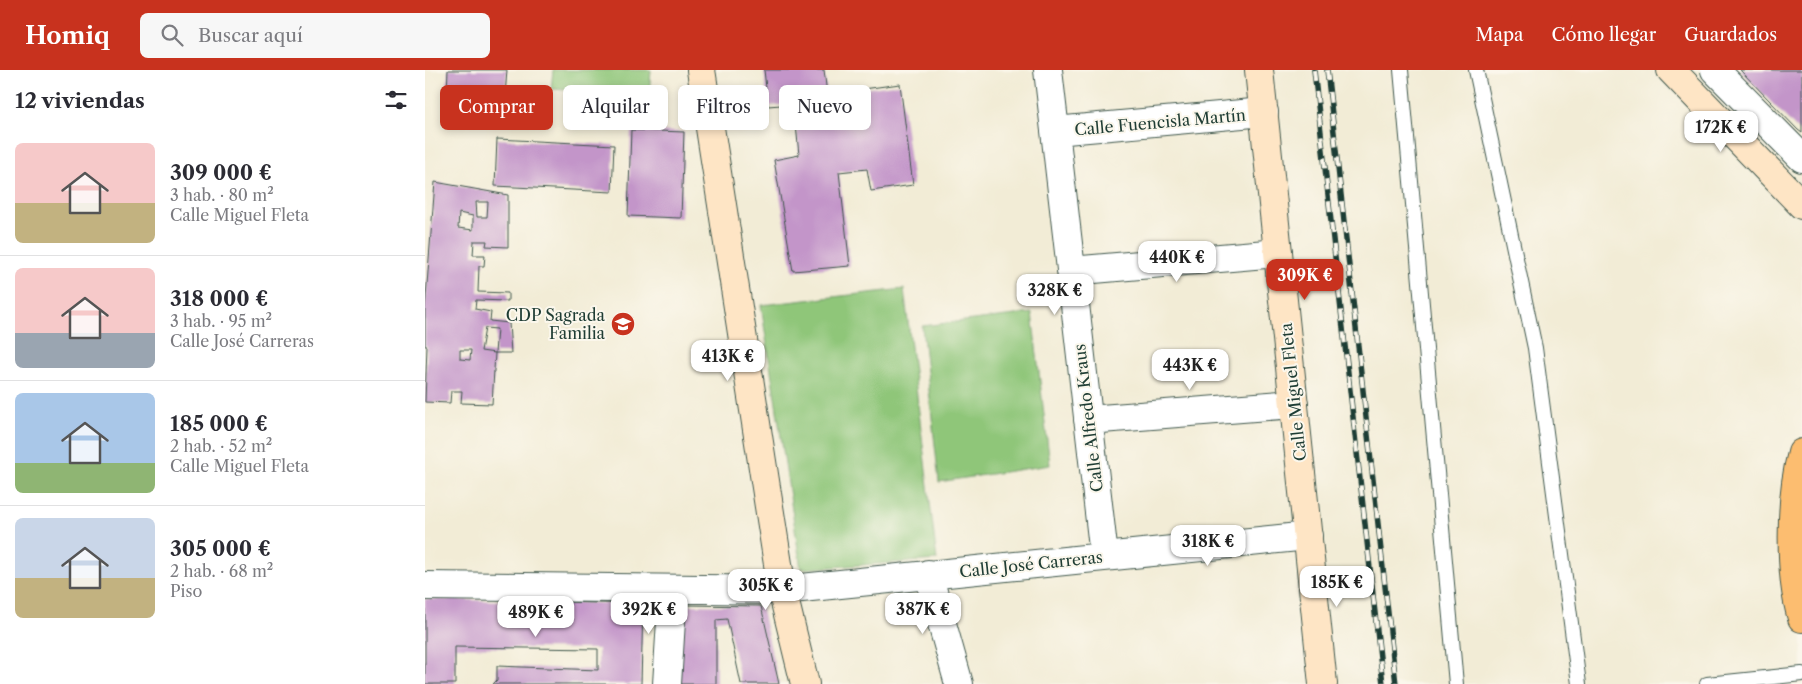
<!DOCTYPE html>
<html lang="es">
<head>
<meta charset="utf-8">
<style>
  body { margin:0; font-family:"Libre Caslon Text",serif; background:#f7f7f7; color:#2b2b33; height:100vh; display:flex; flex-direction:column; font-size:19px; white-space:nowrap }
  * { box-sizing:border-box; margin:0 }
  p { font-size:16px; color:#7c7c81 }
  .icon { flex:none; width:28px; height:28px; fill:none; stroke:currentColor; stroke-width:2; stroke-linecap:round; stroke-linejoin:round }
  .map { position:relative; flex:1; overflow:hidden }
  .drawer { display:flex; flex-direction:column; background:#fff; width:425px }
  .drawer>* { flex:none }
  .top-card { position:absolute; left:15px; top:15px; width:475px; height:45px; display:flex; gap:10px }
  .price { position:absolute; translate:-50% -42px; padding:0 11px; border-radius:10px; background:#fff; color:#222; font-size:16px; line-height:32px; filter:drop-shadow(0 1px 2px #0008) }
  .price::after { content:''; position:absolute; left:50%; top:30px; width:15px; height:11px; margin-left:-8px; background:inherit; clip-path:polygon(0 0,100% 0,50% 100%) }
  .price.current { background:#c8321e; color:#fff }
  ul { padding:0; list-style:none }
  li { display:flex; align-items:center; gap:15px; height:125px; padding:0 15px }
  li+li { border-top:1px solid #e1e1e2 }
  li span { display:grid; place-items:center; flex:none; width:140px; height:100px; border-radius:8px; color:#555 }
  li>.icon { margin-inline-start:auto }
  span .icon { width:60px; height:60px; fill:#fffc; stroke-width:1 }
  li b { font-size:21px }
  h2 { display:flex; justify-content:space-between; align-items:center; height:60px; padding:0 15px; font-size:21px }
  .tag { padding:0 18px; border-radius:8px; background:#fff; box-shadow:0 2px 8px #0003; font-size:18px; line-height:45px }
  .tag.current { background:#c8321e; color:#fff }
  header { display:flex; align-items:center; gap:30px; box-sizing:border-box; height:70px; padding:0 25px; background:#c8321e; color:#fff }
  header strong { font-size:24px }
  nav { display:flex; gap:28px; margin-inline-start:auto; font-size:18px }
  .search { width:350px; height:45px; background:#f7f7f7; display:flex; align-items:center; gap:12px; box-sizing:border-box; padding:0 18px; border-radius:8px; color:#7c7c81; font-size:19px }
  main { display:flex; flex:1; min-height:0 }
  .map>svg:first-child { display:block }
  .green { fill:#8fc679; stroke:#578256 }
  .building { fill:#c395c9; fill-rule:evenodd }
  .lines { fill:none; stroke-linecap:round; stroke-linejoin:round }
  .lane-casing { stroke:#3f574c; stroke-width:16 }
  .street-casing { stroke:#3f574c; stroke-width:30 }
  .secondary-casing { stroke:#3f574c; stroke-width:30 }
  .primary-casing { stroke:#3f574c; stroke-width:30 }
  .lane { stroke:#fff; stroke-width:14 }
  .street { stroke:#fff; stroke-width:28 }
  .secondary { stroke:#fee5c5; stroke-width:28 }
  .primary { stroke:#fcbd6f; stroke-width:28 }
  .rail-casing { stroke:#1f3d34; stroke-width:5.5 }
  .rail { stroke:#fbf7ec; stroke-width:4; stroke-dasharray:11; stroke-linecap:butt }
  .labels { text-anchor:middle; stroke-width:4; stroke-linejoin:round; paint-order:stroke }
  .street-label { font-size:16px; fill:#1f3d34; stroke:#fbf7ec }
  .poi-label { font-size:16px; fill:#1f3d34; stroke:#fbf7ec; text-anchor:end }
</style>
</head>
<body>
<header>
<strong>Homiq</strong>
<div class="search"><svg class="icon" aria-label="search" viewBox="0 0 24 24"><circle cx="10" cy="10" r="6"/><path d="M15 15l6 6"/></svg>Buscar aquí</div>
<nav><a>Mapa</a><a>Cómo llegar</a><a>Guardados</a></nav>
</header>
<main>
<section class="drawer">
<h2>12 viviendas<svg class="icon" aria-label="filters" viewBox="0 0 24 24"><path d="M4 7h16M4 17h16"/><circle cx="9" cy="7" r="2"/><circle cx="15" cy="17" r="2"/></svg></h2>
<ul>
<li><span style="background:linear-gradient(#f6c9c9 60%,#c2b280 0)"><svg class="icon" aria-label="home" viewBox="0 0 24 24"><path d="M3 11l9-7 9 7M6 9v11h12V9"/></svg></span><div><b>309 000 €</b><p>3 hab. · 80 m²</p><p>Calle Miguel Fleta</p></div></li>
<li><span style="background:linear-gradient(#f6c9c9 65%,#9aa5b1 0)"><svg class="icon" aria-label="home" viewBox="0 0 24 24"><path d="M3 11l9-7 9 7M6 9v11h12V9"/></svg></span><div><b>318 000 €</b><p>3 hab. · 95 m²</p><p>Calle José Carreras</p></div></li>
<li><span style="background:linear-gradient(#a9c7e8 70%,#8fb573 0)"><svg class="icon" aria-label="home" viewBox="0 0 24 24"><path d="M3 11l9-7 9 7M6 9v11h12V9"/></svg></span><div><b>185 000 €</b><p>2 hab. · 52 m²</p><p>Calle Miguel Fleta</p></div></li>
<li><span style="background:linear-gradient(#c9d6e8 60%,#c2b280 0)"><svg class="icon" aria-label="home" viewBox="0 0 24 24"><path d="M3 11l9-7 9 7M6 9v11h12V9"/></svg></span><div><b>305 000 €</b><p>2 hab. · 68 m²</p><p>Piso</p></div></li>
</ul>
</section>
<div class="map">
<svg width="1377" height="614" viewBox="0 0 1377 614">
  <rect width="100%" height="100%" fill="#fbf7ec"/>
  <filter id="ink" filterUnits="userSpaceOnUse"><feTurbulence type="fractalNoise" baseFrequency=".02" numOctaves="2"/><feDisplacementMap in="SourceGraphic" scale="10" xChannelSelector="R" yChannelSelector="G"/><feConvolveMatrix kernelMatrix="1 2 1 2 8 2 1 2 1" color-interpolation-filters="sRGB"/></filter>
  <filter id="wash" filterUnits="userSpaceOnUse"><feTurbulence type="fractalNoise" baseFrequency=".0096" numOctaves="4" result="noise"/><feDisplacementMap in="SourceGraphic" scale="20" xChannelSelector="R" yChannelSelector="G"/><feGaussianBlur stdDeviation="1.12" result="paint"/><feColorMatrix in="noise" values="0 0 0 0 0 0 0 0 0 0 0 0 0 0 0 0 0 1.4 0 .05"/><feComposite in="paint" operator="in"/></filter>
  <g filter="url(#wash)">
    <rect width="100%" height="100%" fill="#f2ecd6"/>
    <!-- green -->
    <path class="green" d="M128 0H226L224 26 126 19Z
      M479 219 512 490 376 499 336 235Z
      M607 243 625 395 514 412 497 256Z"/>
    <g id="blocks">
      <!-- building -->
      <path class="building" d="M23 0H82L80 26 22 22Z
        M339 0H399L402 24 475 14 488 115 446 121 442 99 414 102 425 196 368 201 349 90 374 85 369 34 343 36Z
        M1315 0H1377V63L1373 60Z
        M206 60 259 62 256 148 203 146Z
        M72 69 189 75 187 122 70 116Z
        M10 112 83 125V177L61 176 62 171H49L48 185H60L59 196H54L53 222 83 223V231L51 230 50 239 66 242 65 251 84 253 86 283H70L67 334 36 333 37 321H26L25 333 0 332 2 276H0V240ZM51 132H63L62 147H52ZM34 143 48 146V160L33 158ZM60 258 72 259 70 283 56 281ZM35 280H46L45 290 35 289Z
        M0 529 218 534 216 614H68L72 610V596L173 600V579L30 577V614H0Z
        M257 535 336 536 354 614H316L302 549 291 550V614H251Z"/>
    </g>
  </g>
  <g filter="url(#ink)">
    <use href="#blocks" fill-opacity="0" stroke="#3f574c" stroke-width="1"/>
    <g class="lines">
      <!-- lane casing -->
      <g class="lane-casing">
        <path id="lane" d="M976 0 1031 614
          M1051 0 1110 278 1154 614
          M1282 614 1377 604"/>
      </g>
      <!-- street casing -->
      <g class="street-casing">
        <path id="street" d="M623 0 679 486
          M1290 0 1377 88
          M630 61 839 42
          M646 201 853 183
          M663 350 869 334
          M503 504 534 614
          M0 516 357 520 883 466
          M242 614 248 519"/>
      </g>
      <!-- secondary casing -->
      <g class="secondary-casing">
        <path id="secondary" d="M276 0 357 520 380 614
          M834 0 898 614
          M1246 0 1377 135"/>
      </g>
      <!-- primary casing -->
      <g class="primary-casing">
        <path id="primary" d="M1377 383C1365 426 1364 506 1377 548"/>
      </g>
      <!-- lane -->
      <use href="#lane" class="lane"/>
      <!-- street -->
      <use href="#street" class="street"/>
      <!-- secondary -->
      <use href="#secondary" class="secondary"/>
      <!-- primary -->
      <use href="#primary" class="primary"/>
      <!-- rail casing -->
      <g class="rail-casing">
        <path id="rail" d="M889 0 958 614
          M902 0 971 614"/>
      </g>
      <!-- rail -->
      <use href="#rail" class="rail"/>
    </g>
  </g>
  <!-- icons -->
  <defs>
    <g id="school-disc" transform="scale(1.25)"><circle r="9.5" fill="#c8321e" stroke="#fbf7ec"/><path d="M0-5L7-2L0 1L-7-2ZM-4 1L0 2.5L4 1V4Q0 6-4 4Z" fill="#fff"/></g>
  </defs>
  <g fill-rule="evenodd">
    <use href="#school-disc" x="198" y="254"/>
  </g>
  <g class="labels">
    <!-- street labels -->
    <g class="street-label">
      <text transform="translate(735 52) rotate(-5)" y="6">Calle Fuencisla Martín</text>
      <text transform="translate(868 322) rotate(-96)" y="6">Calle Miguel Fleta</text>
      <text transform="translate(663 348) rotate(-97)" y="6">Calle Alfredo Kraus</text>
      <text transform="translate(606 494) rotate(-6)" y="6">Calle José Carreras</text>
    </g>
    <!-- poi labels -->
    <g class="poi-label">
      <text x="180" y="251">CDP Sagrada<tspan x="180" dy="18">Familia</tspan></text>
    </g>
  </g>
</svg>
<b class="price" style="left:1296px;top:83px">172K €</b>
<b class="price" style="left:752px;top:213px">440K €</b>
<b class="price current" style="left:880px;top:231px">309K €</b>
<b class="price" style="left:630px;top:246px">328K €</b>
<b class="price" style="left:303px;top:312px">413K €</b>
<b class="price" style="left:765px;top:321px">443K €</b>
<b class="price" style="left:783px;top:497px">318K €</b>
<b class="price" style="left:912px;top:538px">185K €</b>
<b class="price" style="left:341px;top:541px">305K €</b>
<b class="price" style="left:224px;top:565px">392K €</b>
<b class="price" style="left:498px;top:565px">387K €</b>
<b class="price" style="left:111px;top:568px">489K €</b>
<div class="top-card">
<a class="tag current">Comprar</a>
<a class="tag">Alquilar</a>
<a class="tag">Filtros</a>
<a class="tag">Nuevo</a>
</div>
</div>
</main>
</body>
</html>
